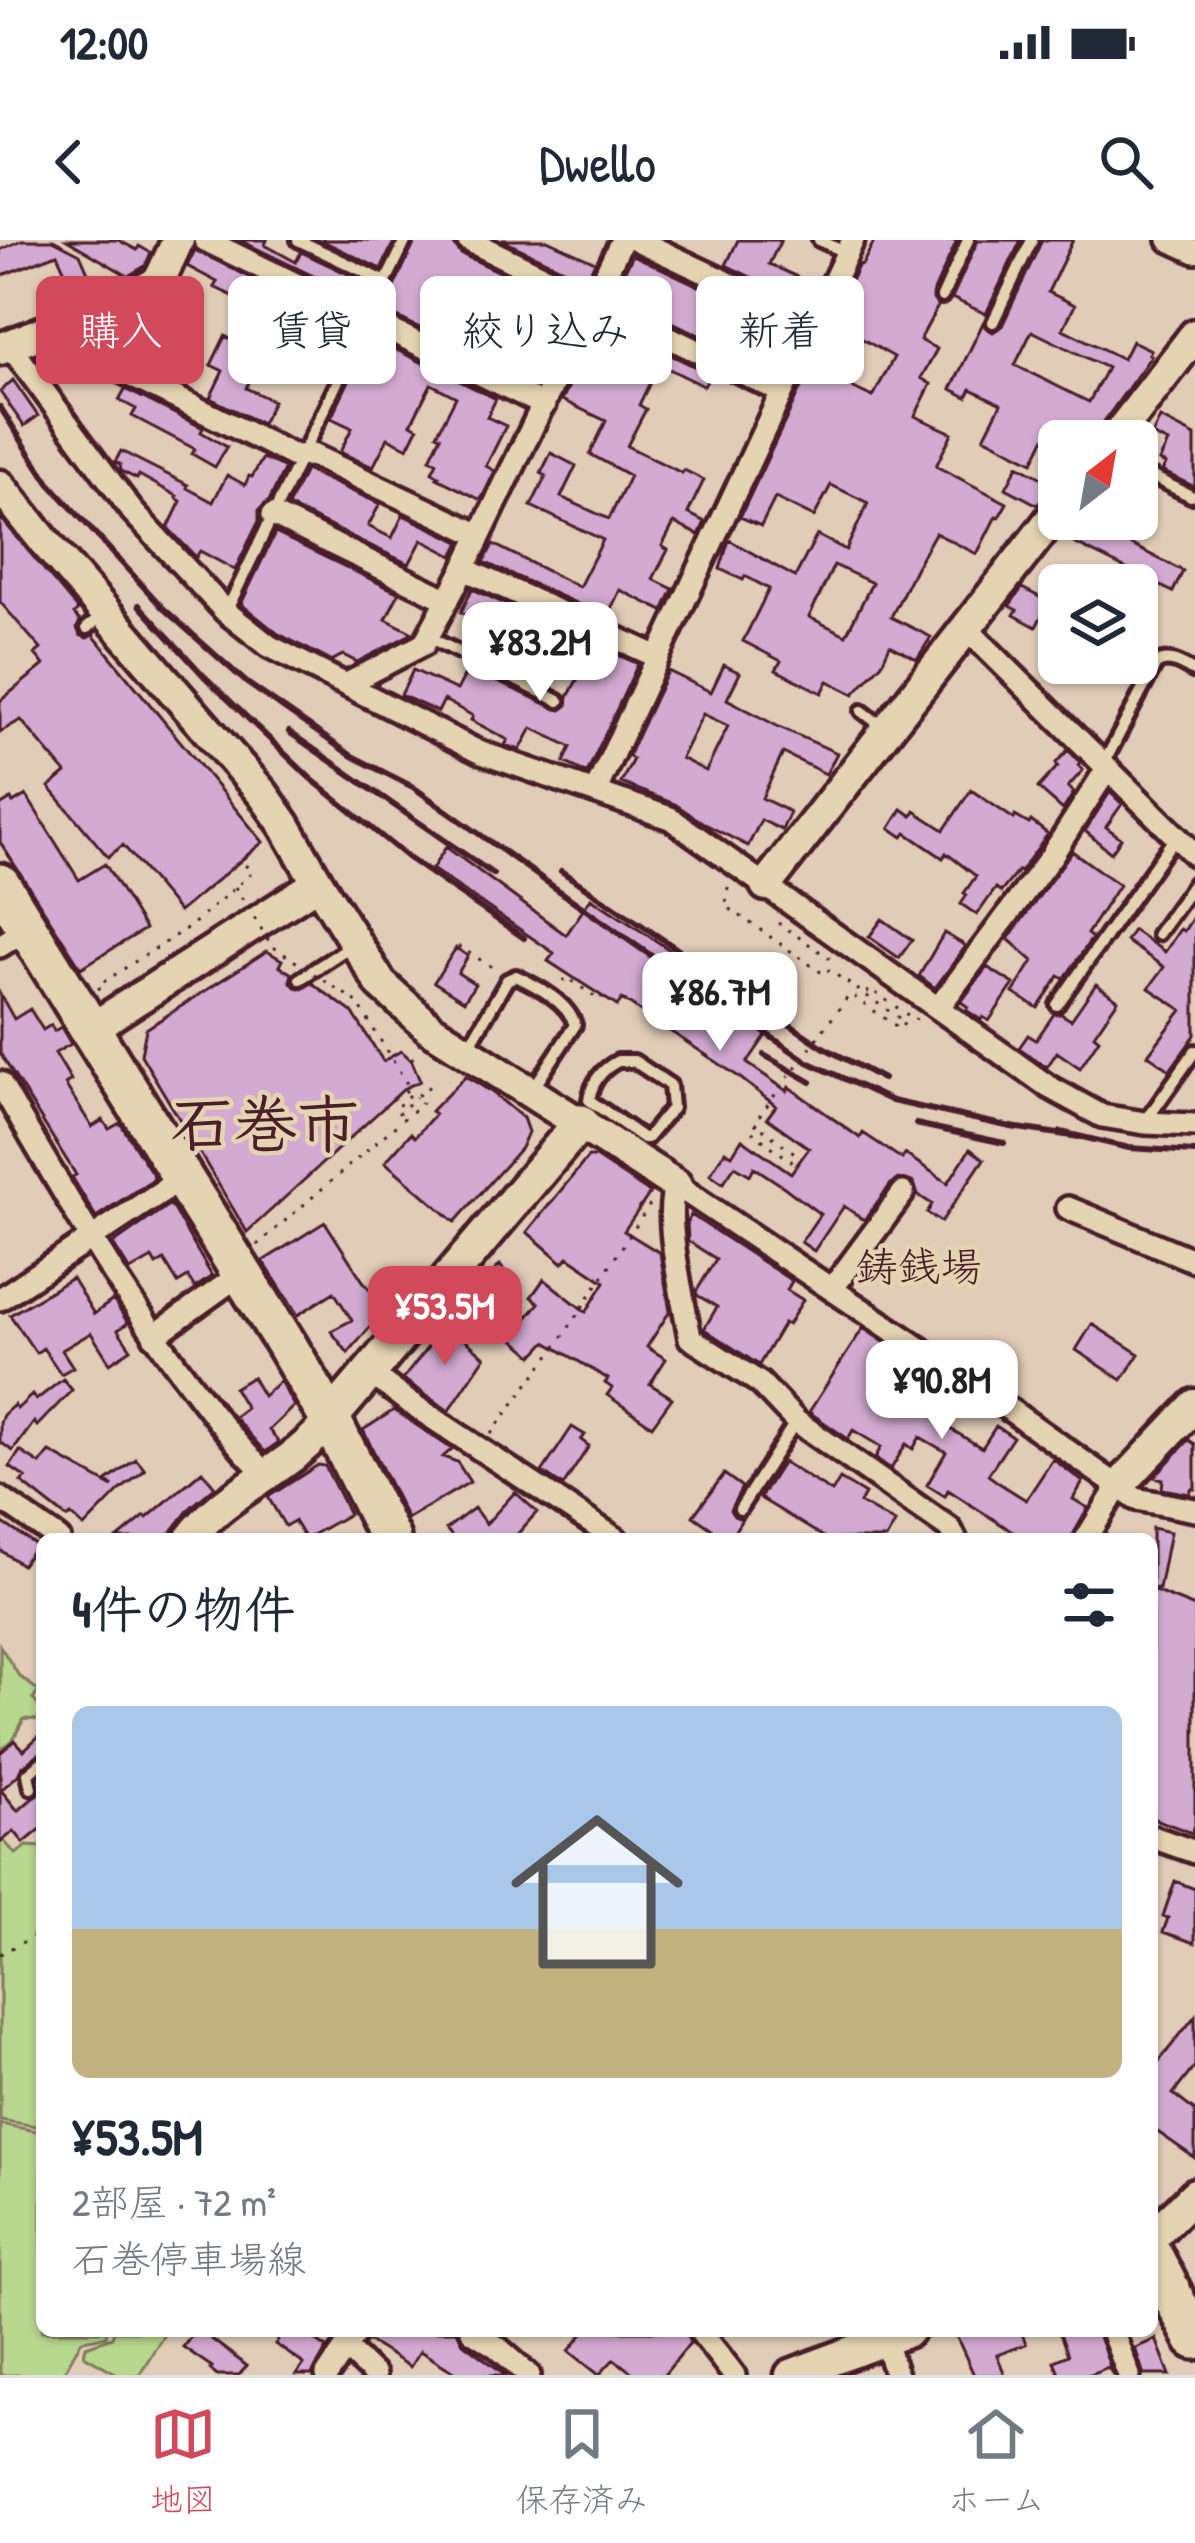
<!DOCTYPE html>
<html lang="ja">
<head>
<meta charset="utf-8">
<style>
  body { margin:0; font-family:"Patrick Hand","Klee One",sans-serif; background:#f6f6f7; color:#1f2937; height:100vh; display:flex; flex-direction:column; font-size:45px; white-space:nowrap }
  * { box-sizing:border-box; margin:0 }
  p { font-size:39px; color:#747a83 }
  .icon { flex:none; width:66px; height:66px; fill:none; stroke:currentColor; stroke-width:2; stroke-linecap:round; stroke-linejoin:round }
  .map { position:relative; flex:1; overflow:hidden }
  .panel { position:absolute; left:36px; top:1293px; width:1122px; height:804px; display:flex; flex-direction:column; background:#fff; border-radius:18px; box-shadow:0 3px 9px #0004 }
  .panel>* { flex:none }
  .guide { position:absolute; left:36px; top:36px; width:1125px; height:108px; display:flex; gap:24px }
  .needle { width:78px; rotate:31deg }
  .buttons { position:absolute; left:1038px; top:180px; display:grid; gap:24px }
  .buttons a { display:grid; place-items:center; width:120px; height:120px; border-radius:18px; background:#fff; box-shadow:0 3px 9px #0004; font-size:60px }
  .price { position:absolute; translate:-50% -102px; padding:0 27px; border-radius:24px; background:#fff; color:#222; font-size:39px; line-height:78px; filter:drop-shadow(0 3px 6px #0008) }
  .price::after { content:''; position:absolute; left:50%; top:72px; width:36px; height:27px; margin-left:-18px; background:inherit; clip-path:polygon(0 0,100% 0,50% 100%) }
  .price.active { background:#d1495b; color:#fff }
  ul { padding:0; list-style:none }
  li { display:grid; align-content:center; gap:24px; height:636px; padding:0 36px }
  li span { display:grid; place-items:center; height:372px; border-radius:18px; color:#555 }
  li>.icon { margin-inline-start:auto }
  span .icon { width:216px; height:216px; fill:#fffc; stroke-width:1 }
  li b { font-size:51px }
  h2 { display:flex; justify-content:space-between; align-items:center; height:144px; padding:0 36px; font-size:51px }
  .chip { padding:0 42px; border-radius:18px; background:#fff; box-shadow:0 3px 9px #0004; font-size:42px; line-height:108px }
  .chip.active { background:#d1495b; color:#fff }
  .status { display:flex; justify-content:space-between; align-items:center; height:84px; padding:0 60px; background:#fff; direction:ltr }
  .status svg { height:33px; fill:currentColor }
  header { display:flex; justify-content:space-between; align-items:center; height:156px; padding:0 36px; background:#fff; font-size:54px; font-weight:600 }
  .dock { display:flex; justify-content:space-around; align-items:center; height:168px; border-top:3px solid #e0e1e3; background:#fff; font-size:33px; color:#747a83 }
  .dock a { display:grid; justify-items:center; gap:6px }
  .dock .active { color:#d1495b }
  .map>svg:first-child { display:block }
  .green { fill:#b8d78f; stroke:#817b5d; stroke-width:3 }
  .building { fill:#d3abd2; stroke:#4a1f2b; stroke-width:3; fill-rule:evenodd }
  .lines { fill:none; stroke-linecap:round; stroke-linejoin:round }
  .lane-casing { stroke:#4a1f2b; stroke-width:20 }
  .street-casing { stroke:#4a1f2b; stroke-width:30 }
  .secondary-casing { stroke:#4a1f2b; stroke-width:39 }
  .primary-casing { stroke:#4a1f2b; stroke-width:42 }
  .highway-casing { stroke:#4a1f2b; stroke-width:48 }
  .path { stroke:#4a1f2b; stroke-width:3; stroke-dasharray:3 9; stroke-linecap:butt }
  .lane { stroke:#e5d4b1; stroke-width:10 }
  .street { stroke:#e5d4b1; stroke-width:21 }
  .secondary { stroke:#e5d4b1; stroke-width:30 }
  .primary { stroke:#e5d4b1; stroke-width:33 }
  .highway { stroke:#e5d4b1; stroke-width:39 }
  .rail { stroke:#4a1f2b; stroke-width:6 }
  .path-bridge { stroke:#4a1f2b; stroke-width:3; stroke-dasharray:3 9; stroke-linecap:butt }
  .labels { text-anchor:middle; stroke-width:9; stroke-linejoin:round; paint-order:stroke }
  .neighbourhood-label { font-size:42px; fill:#4a1f2b; stroke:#e5d4b1 }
  .town-label { font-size:63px; font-weight:bold; fill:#4a1f2b; stroke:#e5d4b1 }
</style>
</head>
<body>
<div class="status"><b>12:00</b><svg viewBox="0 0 49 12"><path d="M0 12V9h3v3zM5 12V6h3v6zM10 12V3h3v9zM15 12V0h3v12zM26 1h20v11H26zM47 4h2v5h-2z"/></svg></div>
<header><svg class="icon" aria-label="back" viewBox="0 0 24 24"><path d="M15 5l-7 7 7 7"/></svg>Dwello<svg class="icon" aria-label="search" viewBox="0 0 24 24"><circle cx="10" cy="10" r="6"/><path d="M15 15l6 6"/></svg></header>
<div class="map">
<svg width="1195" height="2135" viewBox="0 0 1195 2135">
  <rect width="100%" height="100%" fill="#e1ccb8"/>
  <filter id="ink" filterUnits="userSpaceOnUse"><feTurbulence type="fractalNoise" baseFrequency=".00833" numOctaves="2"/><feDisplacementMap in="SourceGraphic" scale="24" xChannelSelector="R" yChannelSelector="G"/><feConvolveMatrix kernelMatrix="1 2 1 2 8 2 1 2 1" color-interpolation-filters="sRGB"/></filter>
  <g filter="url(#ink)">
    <!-- green -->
    <path class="green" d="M0 1406 19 1436 39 1451 33 1459 42 1470 41 1480 24 1479 12 1501 0 1510Z
      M0 1597 16 1614 27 1606 42 1607V1887L0 1880Z
      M0 1884 42 1892V2091H107L106 2096 82 2100 62 2135H0Z
      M114 2091H166L139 2135H119L84 2115 86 2106 112 2097Z"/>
    <!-- building -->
    <path class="building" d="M22 0H53L80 14 96 51 77 58 57 14 0 36V10Z
      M67 0H118L137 10 139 6 151 13 145 26 128 36Z
      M239 0H267L265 5 296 22 301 12 373 46 365 61Z
      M321 0H395L381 29Z
      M416 0H445L454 5 461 14 502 33 500 37 508 41 493 68 465 54 449 85 470 95 463 109 383 70Z
      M502 0H547L595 22 586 40Z
      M738 0H781L769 24 815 45 807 64 726 25Z
      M875 0H957L933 53V59L938 66 920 100 937 109 921 138 931 144 915 176 952 193 936 226 1007 263 999 277 996 276 977 314 935 293 916 327 891 377 931 397 917 419 890 405 882 423 854 454 828 441 822 453 776 430 781 421 743 401 769 349 745 336 743 340 720 329 729 300 795 337 817 295 846 310 868 263 831 245 814 277 775 258 761 286 740 277 810 128 873 157 894 117 859 97 858 99 837 88 841 80 834 76 859 24 862 25ZM834 325 872 343 846 395 809 377Z
      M978 0H1021L986 74 952 58Z
      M1042 0H1073L1048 52 1075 65 1063 89 1123 119 1132 101 1151 110 1149 114 1152 115 1090 201H1059V207L1044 199 1033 222 984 197 1001 164 971 149 967 157 951 149 983 83 986 88 993 92 1002 86ZM1032 91 1107 128 1089 162 1015 125Z
      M195 10 352 88 328 138 266 108 246 148 273 161 262 184 210 158 223 131 211 125 225 96 246 107 268 62 265 61 268 56 241 44 235 57 214 47 217 42 187 26Z
      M633 15 779 84 769 102 785 111 775 132 613 53Z
      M603 82 716 137 710 136 704 146 659 124 639 165 646 169 627 206 682 233 684 230 704 240 688 273 705 282 699 295 674 283 662 306 668 310 653 339 673 349 663 371 620 350 607 377 484 322 493 304 579 347 603 300 531 266 546 236 541 233 551 213 576 226 561 257 609 279 630 236 590 214 606 181 562 160 575 133 582 137 601 98 596 95Z
      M370 97 496 159 487 177 506 186 486 226 495 231 482 258 479 259 437 238 439 236 432 232 437 222 430 219 441 196 437 194 456 157 431 144 411 184 418 188 408 208 388 198 373 227 340 212 352 188 331 178Z
      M13 140 38 176 24 186 0 152Z
      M125 149 203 188 201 192 227 207 215 227 192 214 195 209 132 176 136 169 119 160Z
      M1160 178 1195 196V247L1162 231 1166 224 1159 221 1168 203 1152 195Z
      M121 211 188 245 187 248 213 262 227 235 245 245 249 236 252 237 263 218 285 228 269 261 259 270V281L235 330 200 311 196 317 168 288 181 261 176 258 177 256 139 235 137 239 121 231 120 224 115 222Z
      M1018 225 1051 243 1038 265 1006 248Z
      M305 230 380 264 368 286 392 298 403 275 460 302 453 316 422 300 409 324 288 266Z
      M0 277 78 370 74 374 80 381 77 388 80 395 87 398 93 395 263 602 179 672 123 605 108 617 49 547 66 533 21 480 0 492V461L44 425 35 414 41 409 0 362Z
      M1081 279H1089L1120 294 1118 298 1183 331 1173 352 1070 301Z
      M275 293 399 353 386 379 413 393 357 422 343 415 331 421 277 393 241 364Z
      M1022 348 1049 362 1036 387 1014 375 1017 370 1009 366Z
      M472 349 538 379 525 404 544 413 532 437 483 413 495 389 461 372Z
      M579 398 638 424 587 533 564 522 571 507 532 488 520 510 505 505 508 500 471 480 473 476 444 460 438 472 401 455 413 430 457 450 468 429 561 470 567 466 568 457 586 423 570 415Z
      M724 425 740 433 727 459 777 486 837 513 826 534 783 513 762 558 790 572 782 590 761 580 748 606 705 584 675 564 621 543 633 519 628 516 668 431 711 452ZM703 474 728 486 706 531 681 518Z
      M1068 510 1080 522 1078 525 1083 530 1068 547 1074 552 1063 570 1038 548 1058 526 1056 523Z
      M971 550 1014 579 1015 576 1029 584 1031 581 1048 594 1020 632 1018 631 1001 652 996 648 977 675 961 664 967 655 964 653 976 636 946 613 943 618 906 593 903 597 890 588 902 569 912 576 915 571 944 590Z
      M1110 552 1122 564 1106 587 1121 598 1111 613 1085 591Z
      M26 555 79 640 105 624 145 689 81 728 0 602V566L11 559 13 563Z
      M446 607 566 695 591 658 740 756 775 782 747 823 787 851 789 847 860 898 863 893 902 919 905 914 948 943 970 909 984 919 941 982 927 973 932 964 918 955 913 942 898 939 891 944 864 980 844 966 814 1011 801 1002 820 974 784 947 754 927 750 935 735 926 723 943 710 934 725 911 732 915 742 899 791 933 809 908 767 878 776 866 739 837 622 759 617 766 548 721 554 713 432 629Z
      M1072 611 1119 645 1087 694 1092 698 1064 739 1059 736 1038 768 1013 753 1033 721 1008 699Z
      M1195 674V795L1170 830 1148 815 1182 770 1149 748 1164 727 1126 701 1133 690 1165 712 1180 689 1184 691Z
      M882 679 912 700 899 718 869 697Z
      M944 693 966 706 935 748 919 736Z
      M456 708 468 716 458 733 475 744 464 761 434 742Z
      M267 711 282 720 279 726 292 734 290 741 295 747 302 749 312 743 353 773 383 821 401 811 406 815 412 821 420 841 405 848 247 992 141 815 146 789Z
      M987 727 1014 744 989 781 983 777 981 780 966 770 968 767 961 762Z
      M1096 744 1118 760 1094 795 1099 799 1080 828 1057 812 1047 827 1019 808 1028 795 1036 800 1054 774H1061L1071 780Z
      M0 754 14 779 30 769 43 790 51 785 54 791 61 787 71 804 55 813 71 840 65 844 92 887 103 880 109 889 120 883 155 938 96 977 72 937 76 935 0 813Z
      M466 836 493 853 523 878 528 892 521 908 455 982 385 922 411 893 415 897 435 874 431 871Z
      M588 917H595L650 953 624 991 660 1013 670 1071 647 1107 666 1119 650 1144 672 1158 652 1186 607 1155 612 1148 605 1143 608 1139 546 1102 533 1116 467 1059 500 1025 511 1041 510 1047 498 1065 509 1074V1085L514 1078 521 1085 539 1063 531 1057 544 1039 586 1072 605 1042 568 1017 563 1023 527 992Z
      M170 964 212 1036 195 1048 188 1037 178 1043 164 1020 156 1025 152 1018 130 1031 113 1004Z
      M691 975 792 1041 787 1050 803 1060 788 1085 784 1083 759 1125 704 1089 717 1067 697 1055 696 1052 716 1019 688 1001 687 982Z
      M325 982 363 1041 386 1068 348 1113 331 1091 352 1080 334 1052 298 1075 263 1021Z
      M72 1038 94 1074 113 1060 128 1083 118 1090 131 1109 110 1123 91 1093 62 1110 73 1127 61 1134 43 1108 36 1113 10 1075Z
      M446 1084 485 1117 449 1171 403 1139Z
      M1092 1084 1139 1114 1122 1140 1076 1110Z
      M863 1088 893 1108 877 1134 899 1148 914 1123 957 1152 939 1182 982 1208 996 1186 1013 1197 988 1235 999 1243 1026 1260 1053 1219 1083 1242 1073 1259 1088 1268 1071 1299H1024L948 1250 945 1256 927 1245 946 1212 920 1197 913 1209 906 1204 891 1229 875 1218 881 1207 853 1190 848 1199 809 1172Z
      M252 1137 263 1156 280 1141 294 1166 269 1190 279 1202 265 1212 234 1177 246 1168 234 1148Z
      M63 1139 72 1150 37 1186 34 1182 13 1211 0 1202V1183L3 1175 14 1165 17 1169 32 1155 36 1160Z
      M394 1170 452 1209 443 1217 457 1222 470 1242 407 1279 363 1190Z
      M572 1187 585 1195 581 1200 589 1206 563 1246 542 1232Z
      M1189 1200 1195 1204V1249H1191L1190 1254 1162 1249 1163 1239 1154 1237Z
      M20 1211 40 1224 50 1212 113 1247 107 1241 136 1219 145 1230 119 1251 84 1287 71 1275 67 1278 21 1242 26 1238 10 1227Z
      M783 1222 832 1252 840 1239 865 1254 860 1263 895 1283 886 1299H827L760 1258Z
      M318 1225 325 1226 349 1274 305 1299 294 1281 285 1286 268 1257Z
      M202 1231 215 1247 190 1268 166 1299H117L145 1276 147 1278Z
      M724 1234 742 1247 730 1270 734 1276 742 1279 730 1299H706L712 1289 693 1276Z
      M515 1252 537 1272 513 1299H454L446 1289 474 1268 486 1284Z
      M0 1281 36 1305 22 1325 0 1310Z
      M1152 1288 1170 1292 1159 1349 1152 1348Z
      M1152 1350 1195 1367V1585L1192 1593 1152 1578Z
      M42 1493V1512L22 1527 18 1535 1 1550 18 1571 42 1550V1588L24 1603 14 1591 0 1603V1513L15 1500 24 1510Z
      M1175 1641 1195 1649V1703L1163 1692 1168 1678 1163 1676Z
      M1195 1776V1826L1173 1854 1195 1871V1918L1152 1888V1830Z
      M195 2091H201L247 2126 239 2135H217L210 2129 212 2127 183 2107Z
      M284 2091H302L327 2108 312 2135H296L304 2124 275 2104Z
      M372 2091H457L463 2103 506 2135H459L420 2111 410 2127 368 2101Z
      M585 2091H685L690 2103 664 2135H635L614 2119 599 2135 569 2111Z
      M954 2091H1021L1026 2104 997 2115 1005 2135H974Z
      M1059 2091H1097L1113 2135 1108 2127 1088 2135H1060L1054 2121 1068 2115Z
      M1156 2099 1170 2135H1144L1135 2108Z"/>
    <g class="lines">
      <!-- lane casing -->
      <g class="lane-casing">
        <path id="lane" d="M298 0 386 42
          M819 0 847 13
          M942 57 968 0
          M993 82 1032 0
          M1137 229 1191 256
          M226 372 406 0
          M87 388 104 375
          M428 397 559 461
          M862 471 883 487
          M1103 525 1156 424C1169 415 1182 425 1195 432
          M1158 694 1195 642
          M300 739 352 705
          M1057 765 1176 596
          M468 808 507 740 516 736C537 746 568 762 575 785L533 849
          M618 821H634L670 845 672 868 647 898H643L589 860C592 842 602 829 618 821Z
          M1145 882 1195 811
          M740 1269 796 1181
          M31 1548 28 1534 42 1522"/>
      </g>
      <!-- street casing -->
      <g class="street-casing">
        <path id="street" d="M205 0 544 165
          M468 0 782 152
          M637 0 815 84
          M1169 0 1195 12
          M61 84 87 114 294 216 312 215 480 295
          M11 107 132 271 226 372 269 406 479 512 670 578 1049 847 1102 876 1145 883 1195 885
          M273 275 448 360
          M464 329 658 417
          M966 388 1195 615
          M347 444 424 404 464 329 622 0
          M595 552 853 0
          M0 706 28 688
          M939 767 1052 615 1107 529
          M0 843C59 945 117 1047 188 1141 212 1173 237 1206 266 1234
          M1068 968 1195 1021
          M832 1049 903 953
          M0 1059 182 938
          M154 1096 242 1033
          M369 1132 407 1161 616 1299
          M0 1258 59 1299
          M955 1299 950 1289 796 1181 760 1143 690 1098C684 1062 662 975 676 945L976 1146 1136 1259 1195 1270
          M1086 1299 1118 1247
          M1152 1597 1195 1612
          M472 2091 497 2107 529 2135
          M700 2091 734 2135
          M1112 2091 1129 2135
          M884 2099 896 2135
          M347 2109 374 2135
          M327 2135 357 2091"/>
      </g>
      <!-- secondary casing -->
      <g class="secondary-casing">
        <path id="secondary" d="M0 109 113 65 153 45 161 37 178 0
          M1113 201 1195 95
          M0 246 44 301 263 554 284 584 318 643
          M766 645 1059 269
          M89 790 318 643 381 744 431 789 676 945
          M1118 1247 1195 1165
          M190 1299C227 1248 293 1230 330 1179
          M1152 1997 1195 1954
          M791 2135 908 2091"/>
      </g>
      <!-- primary casing -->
      <g class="primary-casing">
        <path id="primary" d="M330 1179 581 882"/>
      </g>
      <!-- highway casing -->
      <g class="highway-casing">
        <path id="highway" d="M0 644 287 1106 330 1179 390 1299
          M1152 2015 1195 2099"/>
      </g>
      <!-- path -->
      <path class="path" d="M728 647 726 666 825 735 829 730 905 782 900 789 853 756
        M778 683 835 722
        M458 706 492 727
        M563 741 566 737 600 760 602 756
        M98 749 104 745 102 743 193 684 252 633 241 620
        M867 753 870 749 915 780 916 778
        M411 819 414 817
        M409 855 395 869 399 873 416 857
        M752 892 791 921 796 914 757 885
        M257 1005 423 862 417 856 431 845
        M491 1194 560 1101 653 960
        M0 1714 42 1692"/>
      <!-- lane -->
      <use href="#lane" class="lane"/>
      <!-- street -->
      <use href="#street" class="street"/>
      <!-- secondary -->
      <use href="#secondary" class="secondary"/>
      <!-- primary -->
      <use href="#primary" class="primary"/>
      <!-- highway -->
      <use href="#highway" class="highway"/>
      <!-- rail -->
      <path class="rail" d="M0 167 49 243 163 368 247 443 352 516 413 547 637 706 808 822 892 861 1011 887 1079 897
        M139 365 204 436 310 538 407 617 524 698
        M289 492 493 634
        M561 631 823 807 883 839
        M764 815 811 842
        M916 884 1004 903
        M1061 892 1129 908 1195 912"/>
      <!-- path-bridge -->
      <path class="path-bridge" d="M235 647 272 706 357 762 409 847 405 850 409 855
        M757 885 754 883 850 754 853 756"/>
    </g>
  </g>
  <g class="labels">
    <!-- neighbourhood labels -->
    <g class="neighbourhood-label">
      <text x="919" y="1041">鋳銭場</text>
    </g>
    <!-- town labels -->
    <g class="town-label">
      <text x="265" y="906">石巻市</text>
    </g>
  </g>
</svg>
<div class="buttons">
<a><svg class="needle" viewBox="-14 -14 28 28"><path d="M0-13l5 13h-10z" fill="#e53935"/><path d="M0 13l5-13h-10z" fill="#747a83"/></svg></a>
<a><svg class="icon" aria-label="layers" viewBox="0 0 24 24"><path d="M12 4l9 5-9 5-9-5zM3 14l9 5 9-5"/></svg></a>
</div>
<b class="price" style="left:540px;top:464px">¥83.2M</b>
<b class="price" style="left:720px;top:814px">¥86.7M</b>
<b class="price active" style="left:445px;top:1128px">¥53.5M</b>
<b class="price" style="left:942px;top:1202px">¥90.8M</b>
<div class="guide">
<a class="chip active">購入</a>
<a class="chip">賃貸</a>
<a class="chip">絞り込み</a>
<a class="chip">新着</a>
</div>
<section class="panel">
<h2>4件の物件<svg class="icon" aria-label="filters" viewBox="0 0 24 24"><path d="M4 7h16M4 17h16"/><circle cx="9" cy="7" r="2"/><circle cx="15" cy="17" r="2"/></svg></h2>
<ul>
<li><span style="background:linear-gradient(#a9c7e8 60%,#c2b280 0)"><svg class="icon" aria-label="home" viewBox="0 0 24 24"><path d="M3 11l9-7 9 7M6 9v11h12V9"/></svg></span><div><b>¥53.5M</b><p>2部屋 · 72 m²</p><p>石巻停車場線</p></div></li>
</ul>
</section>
</div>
<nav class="dock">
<a class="active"><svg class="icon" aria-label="map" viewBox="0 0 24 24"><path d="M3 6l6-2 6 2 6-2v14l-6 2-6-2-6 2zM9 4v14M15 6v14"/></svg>地図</a>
<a><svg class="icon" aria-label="saved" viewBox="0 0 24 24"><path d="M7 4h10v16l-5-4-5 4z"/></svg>保存済み</a>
<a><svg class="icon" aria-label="home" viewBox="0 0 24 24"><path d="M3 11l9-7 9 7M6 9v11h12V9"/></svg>ホーム</a>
</nav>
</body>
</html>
